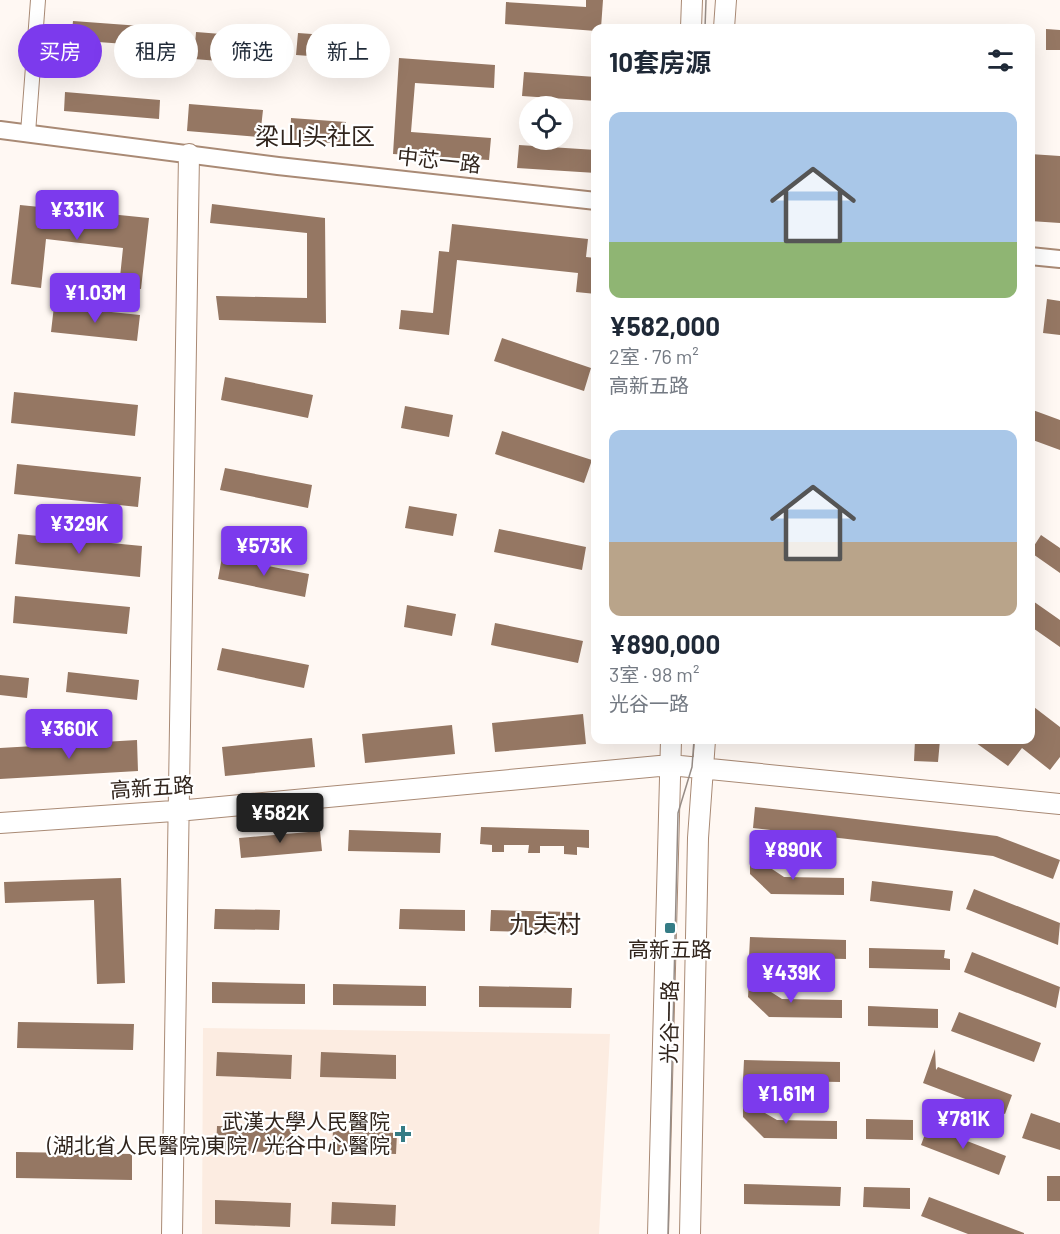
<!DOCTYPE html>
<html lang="zh">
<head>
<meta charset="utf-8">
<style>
  body { margin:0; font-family:Barlow,"Noto Sans SC",sans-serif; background:#f2f2f3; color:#1f2937; height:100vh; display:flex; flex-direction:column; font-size:22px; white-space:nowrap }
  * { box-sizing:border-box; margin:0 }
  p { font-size:20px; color:#747a83 }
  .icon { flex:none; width:33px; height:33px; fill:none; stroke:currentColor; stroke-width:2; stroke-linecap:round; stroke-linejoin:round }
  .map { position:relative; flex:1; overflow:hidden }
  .details { position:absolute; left:591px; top:24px; width:444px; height:720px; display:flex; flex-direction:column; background:#fff; border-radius:12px; box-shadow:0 6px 24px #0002 }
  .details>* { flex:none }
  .hud { position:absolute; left:18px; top:24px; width:483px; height:54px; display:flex; gap:12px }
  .buttons { position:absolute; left:519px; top:96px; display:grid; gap:12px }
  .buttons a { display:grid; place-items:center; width:54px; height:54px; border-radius:50%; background:#fff; box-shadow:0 6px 24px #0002; font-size:30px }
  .price { position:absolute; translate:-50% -51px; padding:0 14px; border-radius:6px; background:#7c3aed; color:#fff; font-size:20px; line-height:39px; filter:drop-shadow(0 2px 3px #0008) }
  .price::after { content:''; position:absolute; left:50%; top:36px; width:18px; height:14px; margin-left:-9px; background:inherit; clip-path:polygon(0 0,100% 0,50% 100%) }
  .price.selected { background:#222; color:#fff }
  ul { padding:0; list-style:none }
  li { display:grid; align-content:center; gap:12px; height:318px; padding:0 18px }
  li span { display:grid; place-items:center; height:186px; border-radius:12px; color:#555 }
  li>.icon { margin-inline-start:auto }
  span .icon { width:108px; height:108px; fill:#fffc; stroke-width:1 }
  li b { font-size:26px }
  h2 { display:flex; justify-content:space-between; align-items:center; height:72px; padding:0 18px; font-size:26px }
  .tag { padding:0 21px; border-radius:27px; background:#fff; box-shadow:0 6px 24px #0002; font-size:21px; line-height:54px }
  .tag.selected { background:#7c3aed; color:#fff }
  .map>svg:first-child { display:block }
  .built { fill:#fcece1 }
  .building { fill:#957763 }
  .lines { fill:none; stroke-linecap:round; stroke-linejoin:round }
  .minor-casing { stroke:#a98a75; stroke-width:16 }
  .tertiary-casing { stroke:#a98a75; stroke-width:20 }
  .secondary-casing { stroke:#a98a75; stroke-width:22 }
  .minor { stroke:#fff; stroke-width:14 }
  .tertiary { stroke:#fff; stroke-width:16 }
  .secondary { stroke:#fff; stroke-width:20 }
  .tram { stroke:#968c86; stroke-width:1.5 }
  .poi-dot { fill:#357c85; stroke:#fff; stroke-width:2 }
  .labels { text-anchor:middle; stroke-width:4.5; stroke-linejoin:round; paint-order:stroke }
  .street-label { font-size:21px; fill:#31251d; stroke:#fff }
  .poi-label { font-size:21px; fill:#31251d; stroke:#fff }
  .quarter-label { font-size:24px; fill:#31251d; stroke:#fff }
</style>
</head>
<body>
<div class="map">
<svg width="1060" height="1234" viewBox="0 0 1060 1234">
  <rect width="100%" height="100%" fill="#fff8f3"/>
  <!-- built -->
  <path class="built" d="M203 1028 610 1034 599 1234H202Z"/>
  <!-- building -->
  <path class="building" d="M586 0H603L601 28H596V31L505 24 506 2 586 7Z
    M73 21 168 28 166 47 71 40Z
    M1046 29 1060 30V50H1046Z
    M196 32 270 38 267 65 194 59Z
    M298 33 353 37 351 59 296 55Z
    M399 58 495 65 494 88 415 83 411 132 491 138 489 160 393 154Z
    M524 72 596 77V101L522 96Z
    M65 92 160 100 159 119 64 111Z
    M189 104 263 110 260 137 187 131Z
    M291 118 346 122 345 144 290 140Z
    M519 145 596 150V173L517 168Z
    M1030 154 1060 156V223L1030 221Z
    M212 204 325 218 326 323 219 320 216 296 307 298V233L210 223Z
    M20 205 149 218 141 289 119 287 123 248 46 239 41 288 11 284Z
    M452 224 588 239 586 257 596 258V294L576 292 578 273 457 260 449 335 399 329 401 310 433 313 439 251 449 252Z
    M1047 299 1060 301V335L1043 333Z
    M54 306 140 315 137 341 51 332Z
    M502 338 591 368 584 391 494 361Z
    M225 377 313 395 308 418 221 400Z
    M14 392 138 405 135 436 11 423Z
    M405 406 453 415 449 437 401 428Z
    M1030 409 1060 420V450L1030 439Z
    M502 431 592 460 584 483 495 454Z
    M17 464 141 477 138 507 14 494Z
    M225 468 312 485 308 508 220 490Z
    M409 506 457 514 453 536 405 528Z
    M499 529 586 547 582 570 494 552Z
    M18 534 142 546 140 577 15 564Z
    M1041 535 1060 548V573L1030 552Z
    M222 557 309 574 305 597 218 579Z
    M15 596 130 607 127 634 13 623Z
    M1030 599 1060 620V647L1030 626Z
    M407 605 456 614 452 636 404 627Z
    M495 623 583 641 578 663 491 645Z
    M222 648 309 665 304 688 217 670Z
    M68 672 139 680 137 700 66 692Z
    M0 675 29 678 27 698 0 695Z
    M1030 704 1060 727V757L1050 770 1022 748 1008 766 972 740H1030Z
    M583 714 586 744 495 752 492 723Z
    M452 725 455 754 365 763 362 734Z
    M312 738 315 767 225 776 222 747Z
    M137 740 138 771 0 779V748Z
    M915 740H940L938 762 914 761Z
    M755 807 997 836 1060 860 1053 879 993 856 753 828Z
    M481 827 589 830V848L577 847V855L564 854V846H540V853H528L529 845H504V852H492V845L480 844Z
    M349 830 441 833 440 853 348 851Z
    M320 831 322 851 241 858 239 838Z
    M750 858H773L772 869 784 877 844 878V895L771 894 750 874Z
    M121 878 125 983 97 984 94 900 5 903 4 882Z
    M872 881 953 891 950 911 870 901Z
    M974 889 1060 923 1058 945 966 909Z
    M215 909 280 910 279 930 214 929Z
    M400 909 465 910V931L399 929Z
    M491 910 572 912V933L490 931Z
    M750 937 846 940V959L749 957Z
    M869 948 945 950 944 958 950 959V970L869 968Z
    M972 952 1060 987 1056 1008 964 972Z
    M749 980 771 981V992L782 999 842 1000V1018L769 1017 748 997Z
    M212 982 305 984V1004L212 1003Z
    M333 984 426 986V1006L333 1005Z
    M479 986 572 988 571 1008 479 1007Z
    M868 1006 938 1009V1028L868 1026Z
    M959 1012 1041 1043 1034 1062 951 1031Z
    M18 1022 134 1024 133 1050 17 1048Z
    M935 1049 936 1070 938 1067 1012 1095 1005 1114 923 1083Z
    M217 1052 292 1055 291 1079 216 1076Z
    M321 1052 396 1055V1079L320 1077Z
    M744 1060 840 1062V1082L743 1080Z
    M743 1101H765V1113L777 1120 837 1121V1139L764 1138 743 1117Z
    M1031 1113 1060 1123V1150L1022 1138Z
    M866 1119 913 1120V1140L866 1139Z
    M217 1126 292 1128 291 1153 216 1150Z
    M928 1126 1006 1156 999 1175 921 1145Z
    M333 1130 397 1133 396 1154 332 1152Z
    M16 1152 132 1154V1180L16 1178Z
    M1047 1176H1060V1201H1047Z
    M744 1184 841 1187 840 1206 744 1204Z
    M864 1187 910 1188V1209L863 1207Z
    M929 1197 1024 1233V1234H968L921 1216Z
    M215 1200 291 1203 290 1227 215 1224Z
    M332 1202 396 1205 395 1226 331 1224Z"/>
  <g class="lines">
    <!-- minor casing -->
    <g class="minor-casing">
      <path id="minor" d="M28 133 38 0"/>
    </g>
    <!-- tertiary casing -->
    <g class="tertiary-casing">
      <path id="tertiary" d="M0 130 278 166 596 201
        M1030 256 1060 259"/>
    </g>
    <!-- secondary casing -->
    <g class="secondary-casing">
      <path id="secondary" d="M691 28 692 0
        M724 28 726 0
        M0 823 188 810 670 765 1060 804
        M172 1234 189 154
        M658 1234 671 740
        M690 1234 698 838 705 740"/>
    </g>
    <!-- minor -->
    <use href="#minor" class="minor"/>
    <!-- tertiary -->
    <use href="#tertiary" class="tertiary"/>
    <!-- secondary -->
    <use href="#secondary" class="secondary"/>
    <!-- tram -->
    <path class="tram" d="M705 28 706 0
      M668 1234 678 813 692 767 694 740"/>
  </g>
  <!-- markers -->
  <g class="poi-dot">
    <rect x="664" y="922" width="12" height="12" rx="3"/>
    <path d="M400 1125h6v6h6v6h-6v6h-6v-6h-6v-6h6z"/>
  </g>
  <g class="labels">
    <!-- street labels -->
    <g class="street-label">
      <text transform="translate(439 161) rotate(6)" y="7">中芯一路</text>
      <text transform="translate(152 788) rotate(-4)" y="7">高新五路</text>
      <text transform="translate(670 1022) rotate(-89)" y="7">光谷一路</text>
    </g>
    <!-- poi labels -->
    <g class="poi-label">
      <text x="670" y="957">高新五路</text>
      <text x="390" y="1129" text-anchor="end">武漢大學人民醫院<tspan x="390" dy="24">(湖北省人民醫院)東院 / 光谷中心醫院</tspan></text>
    </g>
    <!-- quarter labels -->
    <g class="quarter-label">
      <text x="315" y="145">梁山头社区</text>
      <text x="545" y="933">九夫村</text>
    </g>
  </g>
</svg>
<div class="buttons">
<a><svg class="icon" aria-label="locate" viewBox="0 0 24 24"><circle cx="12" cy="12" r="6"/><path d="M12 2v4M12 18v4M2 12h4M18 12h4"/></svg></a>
</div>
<b class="price" style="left:77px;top:241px">¥331K</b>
<b class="price" style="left:95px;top:324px">¥1.03M</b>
<b class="price" style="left:79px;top:555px">¥329K</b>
<b class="price" style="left:264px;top:577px">¥573K</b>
<b class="price" style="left:69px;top:760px">¥360K</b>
<b class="price selected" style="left:280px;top:844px">¥582K</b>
<b class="price" style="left:793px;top:881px">¥890K</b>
<b class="price" style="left:791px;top:1004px">¥439K</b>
<b class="price" style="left:786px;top:1125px">¥1.61M</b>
<b class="price" style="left:963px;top:1150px">¥781K</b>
<div class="hud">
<a class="tag selected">买房</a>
<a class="tag">租房</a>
<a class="tag">筛选</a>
<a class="tag">新上</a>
</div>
<section class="details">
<h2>10套房源<svg class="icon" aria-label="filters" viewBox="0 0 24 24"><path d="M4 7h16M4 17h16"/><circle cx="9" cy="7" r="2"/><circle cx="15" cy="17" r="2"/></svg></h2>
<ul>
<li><span style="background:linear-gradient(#a9c7e8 70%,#8fb573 0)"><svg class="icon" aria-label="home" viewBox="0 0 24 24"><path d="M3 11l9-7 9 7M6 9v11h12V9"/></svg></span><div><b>¥582,000</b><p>2室 · 76 m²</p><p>高新五路</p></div></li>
<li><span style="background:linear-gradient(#a9c7e8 60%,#b9a48a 0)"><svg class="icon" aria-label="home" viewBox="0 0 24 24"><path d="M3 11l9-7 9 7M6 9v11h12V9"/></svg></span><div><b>¥890,000</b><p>3室 · 98 m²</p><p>光谷一路</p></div></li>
</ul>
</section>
</div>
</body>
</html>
